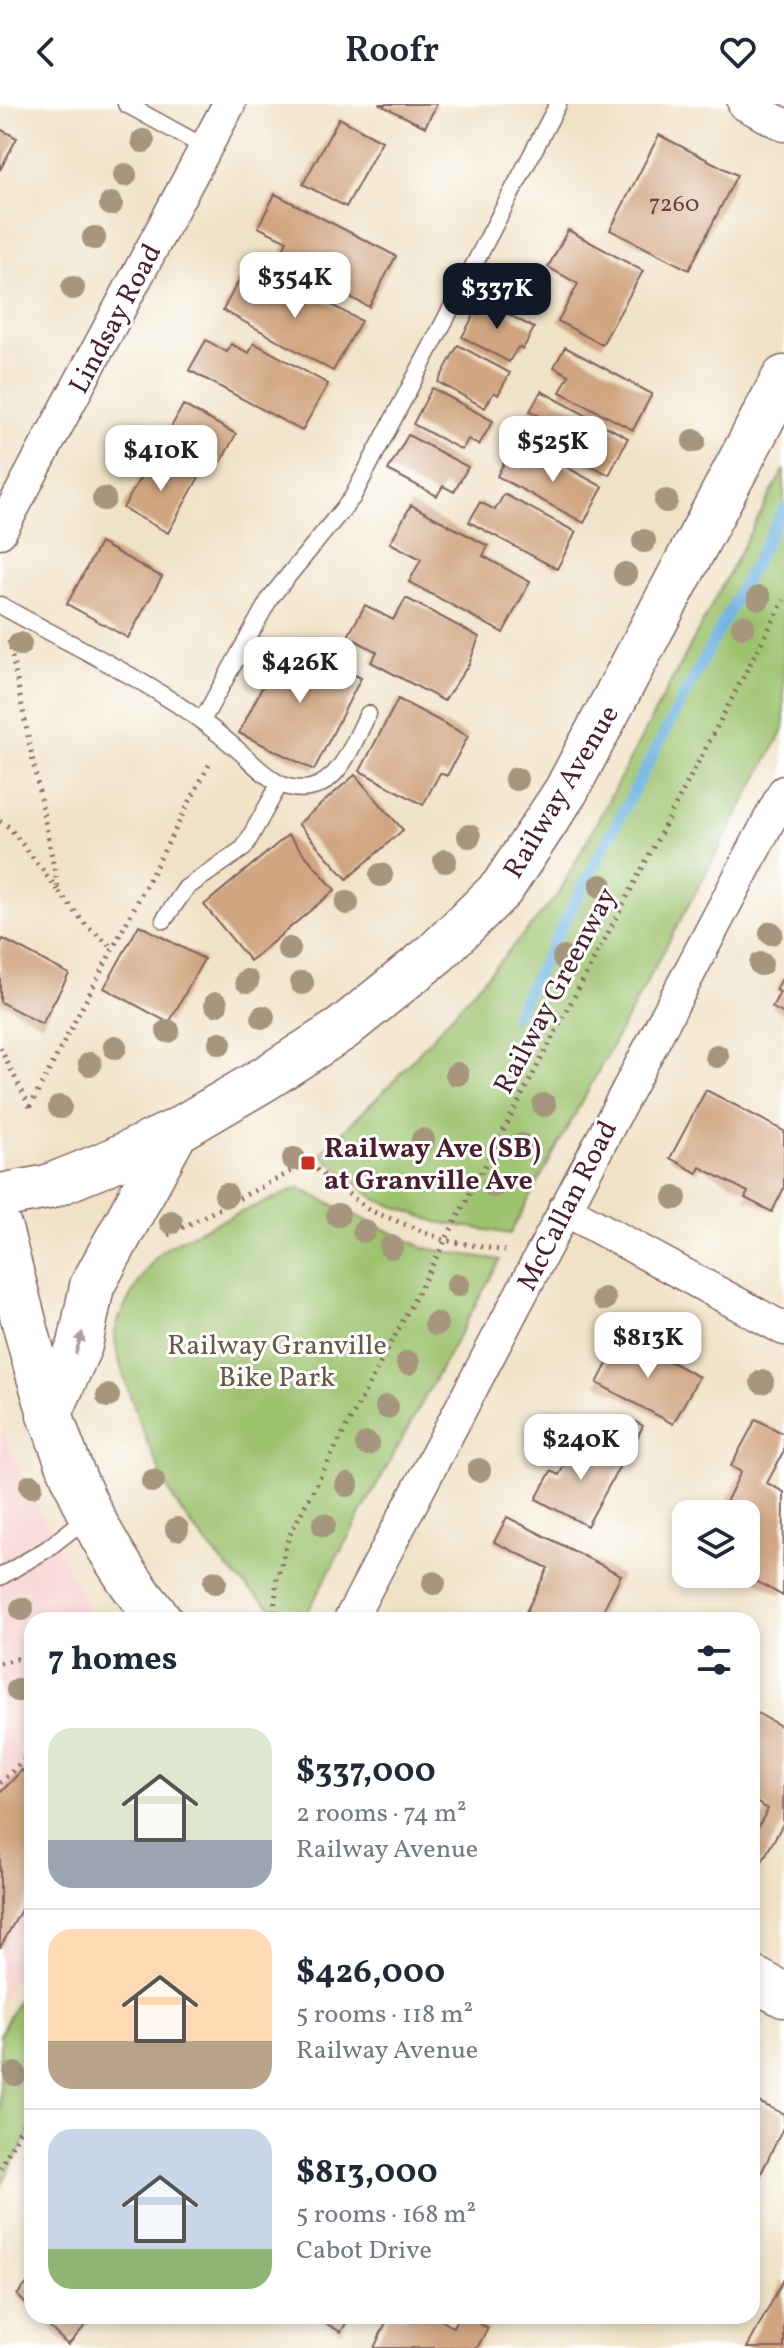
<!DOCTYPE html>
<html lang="en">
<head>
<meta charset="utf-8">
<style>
  body { margin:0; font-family:Vollkorn,serif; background:#f6f6f7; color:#1f2937; height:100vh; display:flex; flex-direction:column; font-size:30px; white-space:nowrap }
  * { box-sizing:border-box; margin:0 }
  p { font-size:26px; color:#747a83 }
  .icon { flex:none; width:44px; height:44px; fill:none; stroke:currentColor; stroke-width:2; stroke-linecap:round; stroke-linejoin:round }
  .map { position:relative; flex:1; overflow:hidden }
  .drawer { position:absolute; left:24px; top:1508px; width:736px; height:712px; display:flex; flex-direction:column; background:#fff; border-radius:24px; box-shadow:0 4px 12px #0003 }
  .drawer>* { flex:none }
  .controls { position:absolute; left:672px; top:1396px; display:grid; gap:16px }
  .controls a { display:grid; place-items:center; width:88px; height:88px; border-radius:16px; background:#fff; box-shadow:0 4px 12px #0003; font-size:40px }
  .price { position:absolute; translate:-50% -68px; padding:0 18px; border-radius:16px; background:#fff; color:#222; font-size:26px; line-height:52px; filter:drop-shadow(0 2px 4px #0008) }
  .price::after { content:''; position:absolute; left:50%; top:48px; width:24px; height:18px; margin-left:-12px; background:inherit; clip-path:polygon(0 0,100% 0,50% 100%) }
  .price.current { background:#111827; color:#fff }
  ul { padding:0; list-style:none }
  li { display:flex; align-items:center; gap:24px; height:200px; padding:0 24px }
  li+li { border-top:2px solid #e0e1e3 }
  li span { display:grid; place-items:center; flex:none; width:224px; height:160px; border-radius:24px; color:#555 }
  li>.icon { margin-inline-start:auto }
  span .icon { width:96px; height:96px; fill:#fffc; stroke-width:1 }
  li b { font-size:34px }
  h2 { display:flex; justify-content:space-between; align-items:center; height:96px; padding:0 24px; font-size:34px }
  header { display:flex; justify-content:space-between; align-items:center; height:104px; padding:0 24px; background:#fff; font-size:36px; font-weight:600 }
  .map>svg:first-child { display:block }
  .built { fill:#f7d0cd }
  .green { fill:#9cc26d; stroke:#73704c; stroke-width:2 }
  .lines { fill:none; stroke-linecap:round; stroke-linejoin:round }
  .stream { stroke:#6bb1e1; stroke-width:11 }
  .building { fill:#d0a581 }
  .lane-casing { stroke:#846361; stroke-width:19 }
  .street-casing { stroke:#846361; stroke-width:35 }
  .secondary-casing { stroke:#846361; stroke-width:47 }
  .path { stroke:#846361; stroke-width:5; stroke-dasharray:2 6; stroke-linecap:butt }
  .lane { stroke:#fff; stroke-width:16 }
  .street { stroke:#fff; stroke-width:32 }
  .secondary { stroke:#fff; stroke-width:44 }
  .tree { fill:#a5967d }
  .oneway { fill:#ae9aa0 }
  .poi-dot { fill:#c8321e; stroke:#fff; stroke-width:3 }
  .labels { text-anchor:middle; stroke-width:6; stroke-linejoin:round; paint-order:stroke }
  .number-label { font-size:24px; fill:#6c4040 }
  .street-label { font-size:28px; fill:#4a1f2b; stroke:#fff }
  .poi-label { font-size:28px; font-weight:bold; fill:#4a1f2b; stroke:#fff; text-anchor:start }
  .park-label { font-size:28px; fill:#675842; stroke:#fff }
</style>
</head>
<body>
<header><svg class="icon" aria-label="back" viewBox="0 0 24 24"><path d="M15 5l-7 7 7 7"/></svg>Roofr<svg class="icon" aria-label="heart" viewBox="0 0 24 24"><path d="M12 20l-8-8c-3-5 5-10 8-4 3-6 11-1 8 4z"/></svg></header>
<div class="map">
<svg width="784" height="2244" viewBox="0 0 784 2244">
  <rect width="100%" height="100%" fill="#fff"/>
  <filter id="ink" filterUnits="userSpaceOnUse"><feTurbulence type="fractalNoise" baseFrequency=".0125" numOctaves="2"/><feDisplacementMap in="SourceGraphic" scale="16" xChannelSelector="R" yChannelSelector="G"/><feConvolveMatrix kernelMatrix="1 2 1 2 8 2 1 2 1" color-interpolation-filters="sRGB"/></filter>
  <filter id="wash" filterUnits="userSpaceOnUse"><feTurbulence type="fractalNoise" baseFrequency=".006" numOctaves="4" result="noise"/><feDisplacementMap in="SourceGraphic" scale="32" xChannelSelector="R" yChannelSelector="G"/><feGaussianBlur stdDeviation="1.8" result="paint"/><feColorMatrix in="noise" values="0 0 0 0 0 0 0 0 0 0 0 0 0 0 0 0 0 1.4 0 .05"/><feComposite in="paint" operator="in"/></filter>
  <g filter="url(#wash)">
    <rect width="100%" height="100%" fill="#f0e2c6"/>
    <!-- built -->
    <path class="built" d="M0 1324 93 1516H32V1841L0 1900Z"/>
    <!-- green -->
    <path class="green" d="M784 365V625L510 1130 437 1118 377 1096 320 1050 391 980 558 791Z
      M298 1084 424 1144 500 1156 303 1516C265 1516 188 1423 170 1389 156 1362 112 1255 115 1228 117 1212 152 1152 165 1145 206 1120 254 1104 298 1084Z
      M32 1870V2024L0 2083V1930Z"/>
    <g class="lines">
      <!-- stream -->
      <path class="stream" d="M515 911 784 404"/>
    </g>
    <g id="blocks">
      <!-- building -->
      <path class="building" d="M379 0H437L425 23Z
        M339 14 382 37 346 103 303 80Z
        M0 25 17 34 0 66Z
        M659 31 737 71 689 166 610 126Z
        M275 90 396 152 369 203 298 167 302 158 282 148 287 137 258 123Z
        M568 126 643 167 602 241 558 217 578 180 548 163Z
        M240 174 263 187 268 179 284 188 290 178 361 217 333 267 223 206Z
        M482 196 534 224 523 245 518 243 509 258 462 233Z
        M206 236 227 248 231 240 249 249 254 239 328 280 302 327 189 266Z
        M458 241 510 269 498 291 494 288 485 304 438 278Z
        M565 243 652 290 633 326 560 288 569 271 554 263Z
        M432 284 493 317 479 341 468 335 462 346 413 320Z
        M541 287 628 334 609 371 536 332 545 315 530 307Z
        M183 301 236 330 221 358 168 329Z
        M408 331 468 363 454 388 443 382 437 392 388 366Z
        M531 344 603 383 584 419 497 372 507 353 522 361Z
        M155 348 199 373 168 429 123 404Z
        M504 390 576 428 557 465 469 418 480 398 495 406Z
        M411 401 488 442 483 452 530 478 503 529 409 478 421 455 390 439Z
        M100 439 162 473 128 534 67 500Z
        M406 494 479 533 469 560 444 597 371 558 377 548 348 532 365 501 393 516Z
        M286 536 361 574 314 666 239 629Z
        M398 595 468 632 447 672 440 669 423 701 360 667Z
        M355 671 403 726 347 775 298 720Z
        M288 731 335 786 250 857 204 801Z
        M139 821 204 855 169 919 104 884Z
        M3 835 69 870 42 920 0 898V841Z
        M784 871V910L772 903 780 888 776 886Z
        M706 986 784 1027V1084L772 1108 745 1094 748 1088 700 1063 697 1069 670 1054Z
        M622 1231 699 1273 673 1320 597 1279Z
        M625 1312 643 1322 637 1334 618 1324Z
        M756 1315 784 1330V1347L767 1379 784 1388 783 1492 754 1476 758 1467 746 1461V1410H720L741 1368 731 1362Z
        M580 1332 623 1356 587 1422 536 1395 551 1367 559 1371Z
        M507 1413 621 1471 598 1516H522L548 1464 494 1438Z
        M752 1606 784 1624 783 1720 761 1759 752 1754V1734L768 1705 752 1696Z
        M22 1666 32 1676V1786L0 1844V1689Z
        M752 1995 784 2010V2022L752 2088Z
        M32 2174V2206L17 2191Z
        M784 2175V2244H747Z
        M38 2212H94L68 2241Z
        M313 2212H350L341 2228Z
        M389 2212H434L453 2223 459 2212H464L488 2224 477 2244H374Z"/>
    </g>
  </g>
  <g filter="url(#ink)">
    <use href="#blocks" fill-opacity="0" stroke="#846361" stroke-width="2"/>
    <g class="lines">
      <!-- lane casing -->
      <g class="lane-casing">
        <path id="lane" d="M126 0 206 44
          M0 501C80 546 169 585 238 646 259 664 279 690 310 684 341 678 355 635 368 610
          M203 615 270 494 352 394 558 0
          M164 816 186 784 244 744 279 681
          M0 1473 47 1445 89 1412"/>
      </g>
      <!-- street casing -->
      <g class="street-casing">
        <path id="street" d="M744 0 784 21
          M0 428 229 0
          M564 1105 784 1225
          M350 1516 784 688"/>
      </g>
      <!-- secondary casing -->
      <g class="secondary-casing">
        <path id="secondary" d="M0 1092 48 1083 105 1060 176 1027 266 974 342 925 436 849 502 784 566 687 784 274
          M0 1125C38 1268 62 1401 160 1516
          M49 1311 80 1241 92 1182 176 1027
          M752 1874 784 1891"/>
      </g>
      <!-- path -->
      <path class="path" d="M9 537 59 788 87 822 114 845
        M0 717 9 723 58 786
        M0 944 30 1003
        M30 1003 211 657
        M168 1131 308 1059 369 1106 444 1136 505 1147
        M273 1516 277 1475 289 1432 784 496
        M0 1559 17 1555 32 1562
        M0 1679 32 1648
        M0 2064 32 2004"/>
      <!-- lane -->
      <use href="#lane" class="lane"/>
      <!-- street -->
      <use href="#street" class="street"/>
      <!-- secondary -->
      <use href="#secondary" class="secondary"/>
    </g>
    <!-- trees -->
    <g class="tree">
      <circle cx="143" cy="37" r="12"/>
      <circle cx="125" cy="71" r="12"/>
      <circle cx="111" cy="100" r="12"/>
      <circle cx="94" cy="134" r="12"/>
      <circle cx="73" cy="184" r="12"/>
      <circle cx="694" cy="337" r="12"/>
      <circle cx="104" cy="395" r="12"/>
      <circle cx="666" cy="397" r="12"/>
      <circle cx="644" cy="437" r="12"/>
      <circle cx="625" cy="470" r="12"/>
      <circle cx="759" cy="494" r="12"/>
      <circle cx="743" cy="522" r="12"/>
      <circle cx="20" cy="540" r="12"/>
      <circle cx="516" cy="675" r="12"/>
      <circle cx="469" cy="732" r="12"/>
      <circle cx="445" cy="757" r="12"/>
      <circle cx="381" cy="771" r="12"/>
      <circle cx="601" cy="782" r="12"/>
      <circle cx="347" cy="799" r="12"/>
      <circle cx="771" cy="829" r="12"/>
      <circle cx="289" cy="845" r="12"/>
      <circle cx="564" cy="854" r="12"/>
      <circle cx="761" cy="860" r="12"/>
      <circle cx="247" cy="877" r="12"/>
      <circle cx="302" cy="879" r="12"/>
      <circle cx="216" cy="900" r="12"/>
      <circle cx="263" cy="913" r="12"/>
      <circle cx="168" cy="927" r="12"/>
      <circle cx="220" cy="939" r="12"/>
      <circle cx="115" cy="943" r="12"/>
      <circle cx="717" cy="952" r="12"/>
      <circle cx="90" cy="960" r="12"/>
      <circle cx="457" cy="970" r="12"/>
      <circle cx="544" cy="1001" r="12"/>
      <circle cx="60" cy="1003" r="12"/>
      <circle cx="423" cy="1036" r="12"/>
      <circle cx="521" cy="1041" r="12"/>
      <circle cx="294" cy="1055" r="12"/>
      <circle cx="494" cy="1082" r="12"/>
      <circle cx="226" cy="1091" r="12"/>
      <circle cx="675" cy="1094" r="12"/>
      <circle cx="338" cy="1111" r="12"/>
      <circle cx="171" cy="1118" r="12"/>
      <circle cx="364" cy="1127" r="12"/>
      <circle cx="391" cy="1143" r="12"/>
      <circle cx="458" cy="1181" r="12"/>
      <circle cx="604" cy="1195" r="12"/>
      <circle cx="436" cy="1220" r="12"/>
      <circle cx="685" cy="1236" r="12"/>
      <circle cx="408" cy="1259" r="12"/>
      <circle cx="762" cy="1278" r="12"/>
      <circle cx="108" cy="1292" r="12"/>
      <circle cx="387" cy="1303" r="12"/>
      <circle cx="367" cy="1340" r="12"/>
      <circle cx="479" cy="1366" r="12"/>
      <circle cx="153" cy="1377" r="12"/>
      <circle cx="347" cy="1381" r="12"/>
      <circle cx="31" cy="1382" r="12"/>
      <circle cx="324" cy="1421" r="12"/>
      <circle cx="177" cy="1425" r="12"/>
      <circle cx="215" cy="1478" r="12"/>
      <circle cx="434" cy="1479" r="12"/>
      <circle cx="22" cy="1505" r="12"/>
      <circle cx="18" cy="1586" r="12"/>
      <circle cx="15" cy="1970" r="12"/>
    </g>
    <!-- one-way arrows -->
    <defs><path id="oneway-solid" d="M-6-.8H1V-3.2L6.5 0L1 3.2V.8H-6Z" transform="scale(2)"/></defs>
    <use class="oneway" href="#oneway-solid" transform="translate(79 1239) rotate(-73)"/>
  </g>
  <!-- markers -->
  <rect class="poi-dot" x="300" y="1051" width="16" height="16" rx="4"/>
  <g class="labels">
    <!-- number labels -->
    <g class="number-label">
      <text x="674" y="107">7260</text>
    </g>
    <!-- street labels -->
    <g class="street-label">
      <text transform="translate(114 214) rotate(-62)" y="10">Lindsay Road</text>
      <text transform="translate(560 687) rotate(-59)" y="10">Railway Avenue</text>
      <text transform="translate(554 886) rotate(-62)" y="10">Railway Greenway</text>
      <text transform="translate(566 1101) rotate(-63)" y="10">McCallan Road</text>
    </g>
    <!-- poi labels -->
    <g class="poi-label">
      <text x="324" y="1053">Railway Ave (SB)<tspan x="324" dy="32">at Granville Ave</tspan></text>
    </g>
    <!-- park labels -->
    <g class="park-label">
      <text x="277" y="1250">Railway Granville<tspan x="277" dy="32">Bike Park</tspan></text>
    </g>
  </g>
</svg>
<div class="controls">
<a><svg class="icon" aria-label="layers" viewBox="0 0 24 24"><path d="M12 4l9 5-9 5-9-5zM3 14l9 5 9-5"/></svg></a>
</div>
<b class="price" style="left:295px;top:216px">$354K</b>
<b class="price current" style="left:497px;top:227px">$337K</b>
<b class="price" style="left:553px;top:380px">$525K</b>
<b class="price" style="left:161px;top:389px">$410K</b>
<b class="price" style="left:300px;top:601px">$426K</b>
<b class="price" style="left:648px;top:1276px">$813K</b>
<b class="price" style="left:581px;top:1378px">$240K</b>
<section class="drawer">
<h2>7 homes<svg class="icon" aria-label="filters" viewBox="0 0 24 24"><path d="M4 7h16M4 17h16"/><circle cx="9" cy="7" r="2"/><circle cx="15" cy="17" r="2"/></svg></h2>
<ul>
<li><span style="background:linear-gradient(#dfe7d0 70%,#9aa5b1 0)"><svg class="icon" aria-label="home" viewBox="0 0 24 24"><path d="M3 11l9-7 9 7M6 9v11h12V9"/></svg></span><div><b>$337,000</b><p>2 rooms · 74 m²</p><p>Railway Avenue</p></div></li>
<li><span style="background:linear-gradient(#ffd9b3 70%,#b9a48a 0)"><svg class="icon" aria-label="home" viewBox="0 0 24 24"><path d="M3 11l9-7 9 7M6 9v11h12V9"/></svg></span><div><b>$426,000</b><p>5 rooms · 118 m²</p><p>Railway Avenue</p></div></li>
<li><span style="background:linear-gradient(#c9d6e8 75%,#8fb573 0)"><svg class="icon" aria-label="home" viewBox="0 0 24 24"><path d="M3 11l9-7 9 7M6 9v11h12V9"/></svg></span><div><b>$813,000</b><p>5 rooms · 168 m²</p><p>Cabot Drive</p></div></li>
</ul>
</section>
</div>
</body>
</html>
